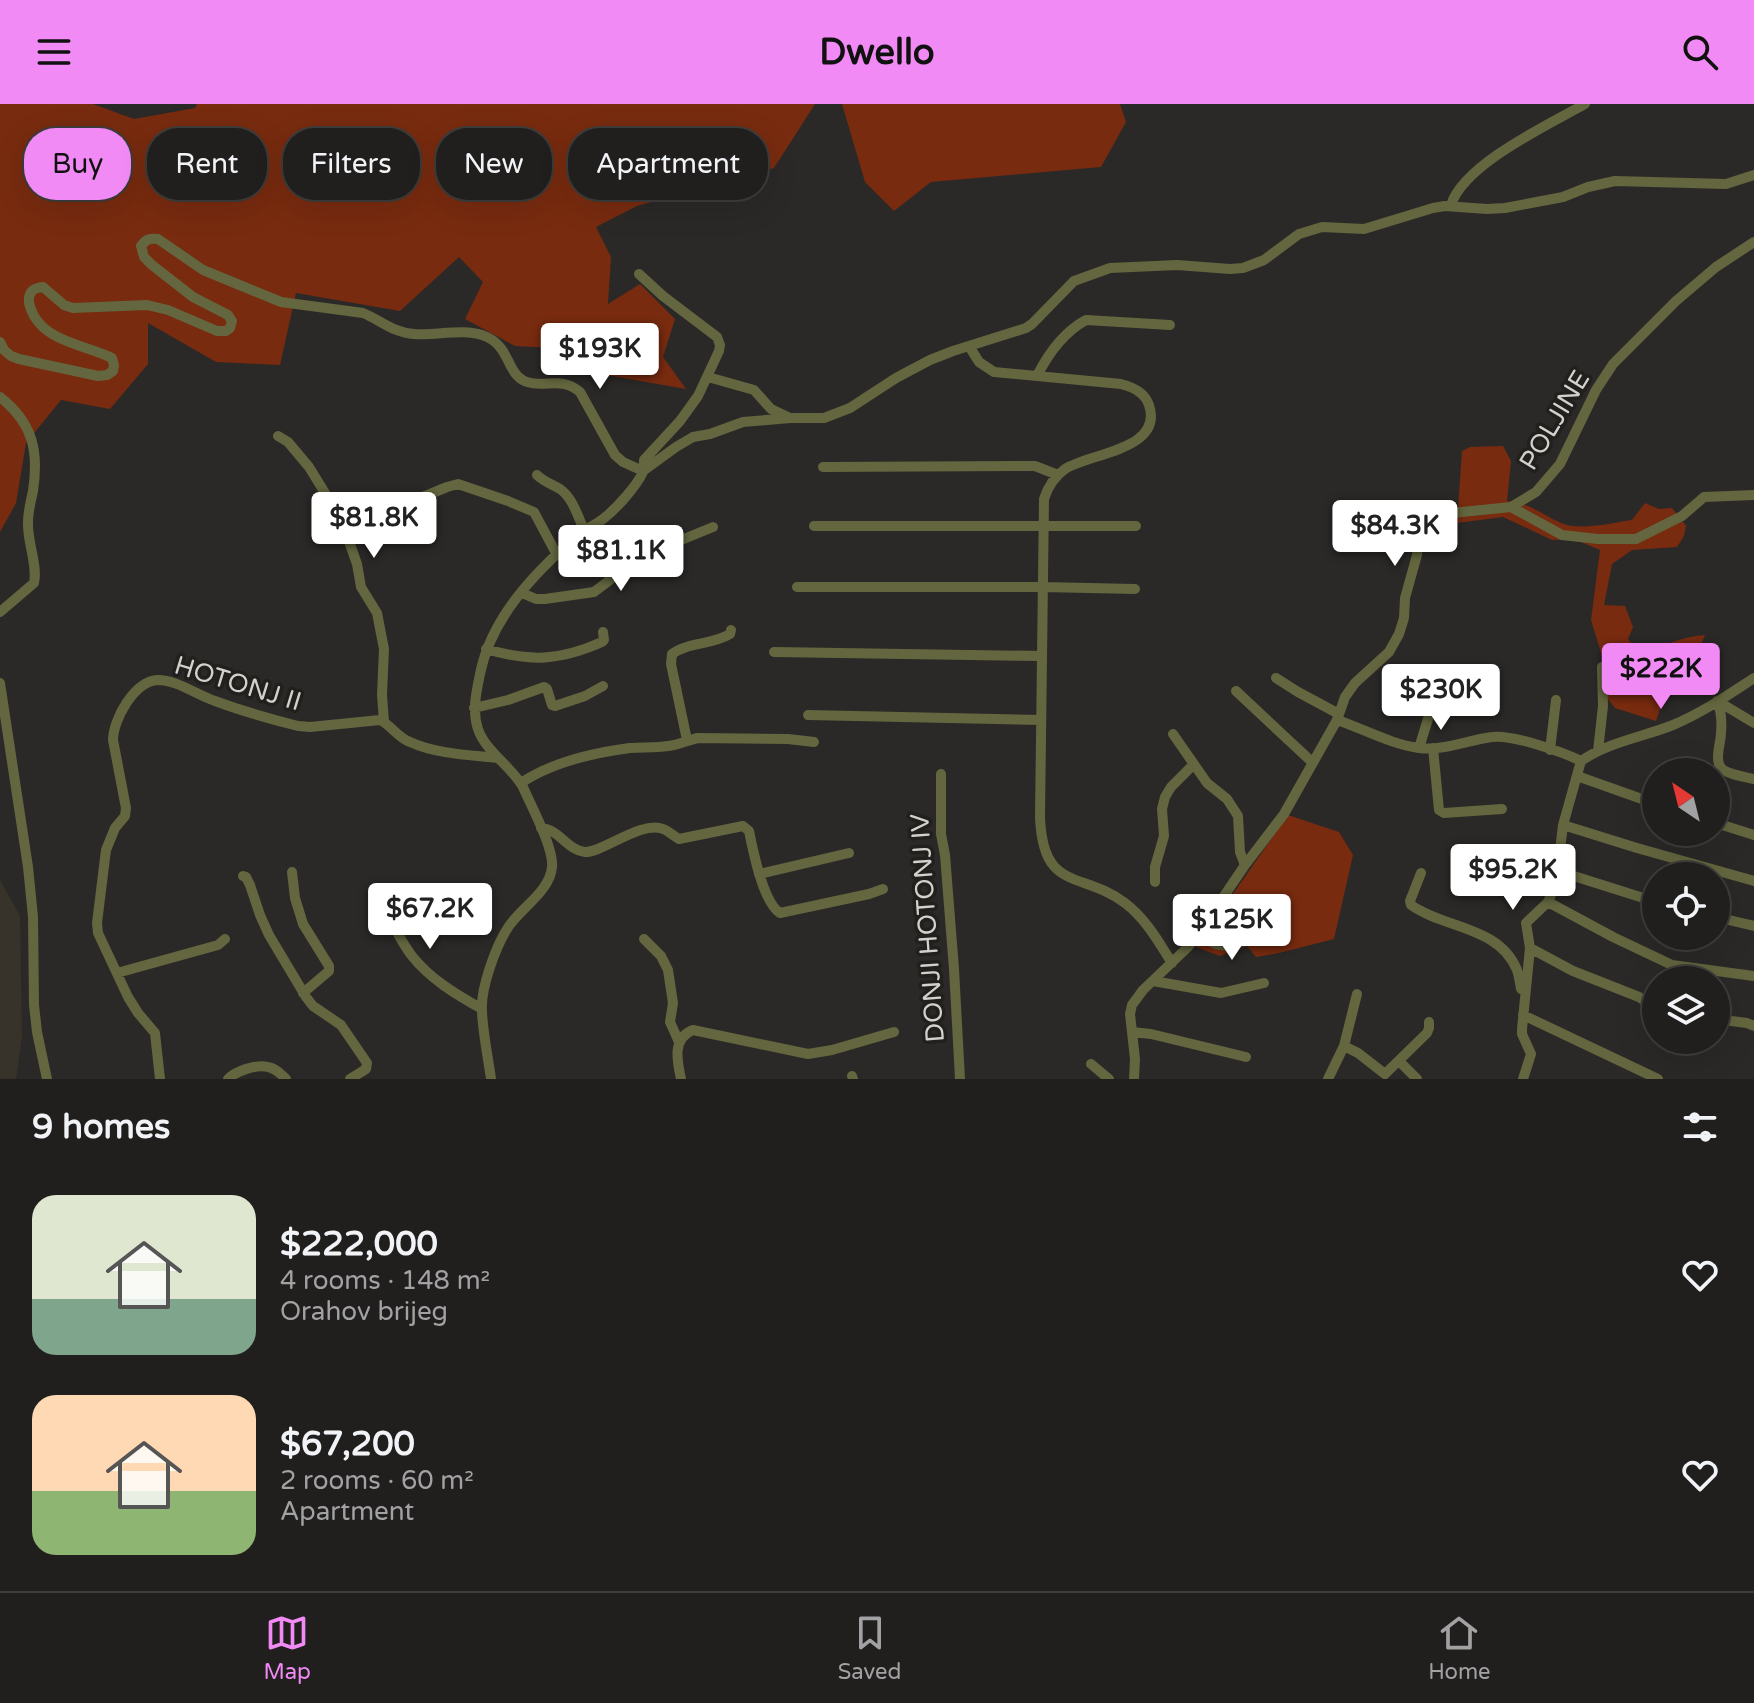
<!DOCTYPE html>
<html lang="en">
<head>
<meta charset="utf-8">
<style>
  body { margin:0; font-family:"Varela Round",sans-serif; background:#2d2c2a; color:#f1f3f6; height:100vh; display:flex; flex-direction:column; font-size:30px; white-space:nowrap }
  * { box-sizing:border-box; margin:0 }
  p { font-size:26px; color:#a2a2a4 }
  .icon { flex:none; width:44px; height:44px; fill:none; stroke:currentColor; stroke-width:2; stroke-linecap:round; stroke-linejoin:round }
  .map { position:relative; height:975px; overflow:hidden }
  .panel { display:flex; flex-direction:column; background:#201f1d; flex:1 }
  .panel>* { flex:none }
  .hud { position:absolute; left:24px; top:24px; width:800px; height:72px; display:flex; gap:16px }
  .needle { width:52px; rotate:325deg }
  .buttons { position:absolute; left:1642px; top:654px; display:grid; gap:16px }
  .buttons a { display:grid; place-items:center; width:88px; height:88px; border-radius:50%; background:#201f1d; box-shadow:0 8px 32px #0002,0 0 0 2px #3d3d3b; font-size:40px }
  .price { position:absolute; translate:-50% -68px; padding:0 18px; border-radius:8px; background:#fff; color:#222; font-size:26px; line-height:52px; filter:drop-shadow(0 2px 4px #0008) }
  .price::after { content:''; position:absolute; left:50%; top:48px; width:24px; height:18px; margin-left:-12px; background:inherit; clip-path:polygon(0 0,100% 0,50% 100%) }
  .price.active { background:#f18af4; color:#111 }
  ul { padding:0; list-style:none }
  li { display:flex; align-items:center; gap:24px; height:200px; padding:0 32px }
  li span { display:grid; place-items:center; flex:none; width:224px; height:160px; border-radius:24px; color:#555 }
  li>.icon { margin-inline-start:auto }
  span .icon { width:96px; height:96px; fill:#fffc; stroke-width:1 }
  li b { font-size:34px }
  h2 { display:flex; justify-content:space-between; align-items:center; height:96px; padding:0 32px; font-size:34px }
  .chip { padding:0 28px; border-radius:32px; background:#201f1d; box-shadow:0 8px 32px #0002,0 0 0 2px #3d3d3b; font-size:28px; line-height:72px }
  .chip.active { background:#f18af4; color:#111 }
  header { display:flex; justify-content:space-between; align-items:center; height:104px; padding:0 32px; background:#f18af4; color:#111; font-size:36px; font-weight:800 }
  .tabs { display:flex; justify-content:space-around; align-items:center; height:112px; border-top:2px solid #3d3d3b; background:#201f1d; font-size:22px; color:#a2a2a4 }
  .tabs a { display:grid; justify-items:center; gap:4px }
  .tabs .active { color:#f18af4 }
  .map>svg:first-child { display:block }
  .built { fill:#37332a }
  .green { fill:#782b0f }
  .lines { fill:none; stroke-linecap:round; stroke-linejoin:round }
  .minor { stroke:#63663e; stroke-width:10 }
  .labels { text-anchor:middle; stroke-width:7; stroke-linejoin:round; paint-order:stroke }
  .street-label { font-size:26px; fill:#d2d1cf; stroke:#21201d }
</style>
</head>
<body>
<header><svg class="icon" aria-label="menu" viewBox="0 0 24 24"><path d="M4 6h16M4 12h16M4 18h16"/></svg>Dwello<svg class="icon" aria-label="search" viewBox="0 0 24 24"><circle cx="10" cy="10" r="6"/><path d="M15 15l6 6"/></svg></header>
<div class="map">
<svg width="1754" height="975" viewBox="0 0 1754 975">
  <rect width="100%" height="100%" fill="#2b2927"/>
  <!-- built -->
  <path class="built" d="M0 776 20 812 22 933 16 975H0Z"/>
  <!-- green -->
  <path class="green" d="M0 0H93L134 15 195 4 197 0H815L774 64 637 102 596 123 611 153 608 200 640 180 675 215 663 253 686 285 595 269 556 244 515 242 465 215 483 178 459 153 400 207 296 189 280 261 216 258 148 219V260L110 305 61 296 26 339 16 399 0 428Z
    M842 0H1120L1126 18 1101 63 931 78 894 107 865 78Z
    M1503 342 1511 357 1507 397C1530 399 1541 410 1561 419 1579 427 1612 419 1632 416L1645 399 1659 405 1672 404 1686 422 1684 432 1677 443 1632 446 1612 460 1604 501 1625 502 1633 523 1628 535 1642 553C1662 541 1681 533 1705 531L1701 541 1689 544 1677 551 1670 576 1656 617 1615 604 1604 590 1606 565 1591 516 1600 446 1574 435 1552 436 1503 413 1457 419 1462 347 1470 343Z
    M1288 711 1339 728 1353 751 1334 835 1279 849 1256 853 1247 842 1220 852 1196 843Z"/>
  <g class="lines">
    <!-- minor -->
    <path class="minor" d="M1451 101C1464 60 1548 21 1585 0
      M0 238 4 246 11 252 19 255 98 272 107 271 113 267 114 261 112 254C86 241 50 239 34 212 31 206 28 200 29 194 30 186 35 184 43 183L64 201 73 204 147 201 168 206 217 227H226L230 224 232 217 228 211 193 193 152 161 144 153 141 142C146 135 150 134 158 135L203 166 281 198 363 209C380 216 394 229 414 230 438 232 464 223 487 233 511 244 507 272 527 278 546 284 561 272 580 288L615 351 623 358 643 367
      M969 242 979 258 994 268 1121 280C1133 283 1145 289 1149 301 1164 346 1090 349 1065 365 1054 373 1048 382 1044 395L1040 713C1043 789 1081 766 1125 799 1146 815 1158 837 1172 859
      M1037 272C1048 250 1064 228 1086 216L1170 221
      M708 273 754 286 771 305 790 314
      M0 293C33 319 39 347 33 387 31 397 28 407 28 418 27 438 38 461 34 479L0 508
      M278 332 288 338 309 363 341 415 357 460 361 483 377 509 384 545 382 591 384 618
      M823 363 1035 362 1058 371
      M643 367 676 343 693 333 710 330 743 318 790 314H824L850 304 896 274 930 256 953 247 1026 224 1032 220 1074 177 1110 164 1177 161 1230 165 1243 164 1264 156 1299 130 1322 123 1364 125 1433 104 1445 102 1487 105 1505 104 1563 93 1588 83 1615 77 1726 80 1754 71
      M537 371C544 378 552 380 560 385 573 394 578 413 584 426
      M408 399 447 383 458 380 508 397 534 408 557 451
      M1511 403 1562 431 1598 435H1636L1682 412 1704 393 1754 391
      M814 422H1136
      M797 483H1042L1135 485
      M522 489 536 495H545L594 488 640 453 713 423
      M486 545C530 558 559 557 602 538L604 536 603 528
      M774 548 1041 552
      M1276 574 1298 588 1339 610
      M0 579 28 763 33 813 34 901 37 928 47 975
      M1236 587 1313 659
      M1717 597C1721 606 1722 618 1721 629 1721 639 1713 658 1723 666 1731 671 1745 673 1754 675
      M1719 598 1754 619
      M474 604 508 596 544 583 547 585 552 601 555 602 585 592 603 582
      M808 611 1041 616
      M1337 616C1364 625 1390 640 1419 644 1443 647 1469 636 1492 633 1511 630 1563 648 1581 657
      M1173 630 1207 679 1227 695 1238 712 1240 748 1245 761
      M687 636 671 560 672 550C688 538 712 541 730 530L731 526
      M1419 644 1432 602
      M1433 644 1439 706 1444 709 1502 705
      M1550 646 1556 596
      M1598 647 1603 602 1602 563
      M941 670V730L945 751 954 865 960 975
      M1577 672 1656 700
      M521 679C552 658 592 649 630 644 642 643 655 644 668 642 679 641 688 636 698 634L788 635 814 638
      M1716 719 1754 731
      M1563 721 1637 744 1754 777
      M541 724C559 725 567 746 585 748 602 749 642 716 663 725 669 727 673 732 679 735L743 722 749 727C753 747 763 798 780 809L869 790 883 785
      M1558 767 1656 798
      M292 768 295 794 303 820 329 862V867L303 889
      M1421 769 1410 797 1411 801C1445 825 1499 822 1517 866 1519 872 1520 879 1521 885
      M759 770 849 749
      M243 772 246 773 250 781 260 811 269 831 306 893 313 902 341 921 367 959 366 965 350 975
      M1155 778V763L1164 732 1162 705 1165 693 1171 683 1193 661
      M378 791C389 811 398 834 412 852 430 875 457 891 482 905
      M1548 798 1613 833 1672 861 1754 872
      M1716 813 1754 822
      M1199 829C1204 833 1210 838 1216 840 1232 846 1254 831 1268 826
      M644 835 661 852 668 866 673 899 670 918 679 938
      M1530 844 1573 867 1639 893 1656 905
      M117 869 218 841 225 835
      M1153 877 1221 889 1264 879
      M1523 911 1658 975
      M1716 915 1747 919 1754 922
      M1132 928 1151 930 1246 953
      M1344 942 1358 949 1385 970 1427 929 1429 924V918
      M1399 957 1417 975
      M1091 960 1109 975
      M852 972 853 975
      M160 975 155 929 138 909 128 893 98 829 97 819 106 746 115 724 125 712 126 704 113 636C113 616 134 577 158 576 177 576 197 591 215 597 242 607 270 615 298 622L310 623 380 616C391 621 397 633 410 638 436 650 470 651 498 654
      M228 975C236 967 256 960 268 963 275 964 281 970 286 975
      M491 975C488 953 483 930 482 908 480 885 496 841 509 822 522 803 550 787 552 763 554 744 531 702 523 683 512 663 485 647 478 625 472 607 476 589 480 570 491 514 535 468 577 432 585 425 595 421 603 415 616 405 636 383 643 368 644 366 644 358 644 356L680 317 698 292 719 247 720 241 717 233 663 192 639 170
      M681 975C677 957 672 934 693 926L808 950 832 946 894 928
      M1134 975 1135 955 1130 910 1132 901 1143 886 1188 843 1199 829 1245 761 1284 710 1337 616 1345 593 1355 579 1389 548 1399 530 1404 514 1405 494 1417 451 1420 421 1424 414 1432 411 1511 403 1536 388 1560 360 1596 286 1613 260 1676 197 1716 163 1754 138
      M1328 975 1344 942 1357 890
      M1523 975 1531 950 1522 930V925L1530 844 1526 819 1548 798 1556 779 1563 721 1581 657C1608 638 1643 633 1673 621 1702 609 1728 591 1754 574"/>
  </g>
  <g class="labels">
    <!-- street labels -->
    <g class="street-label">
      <text transform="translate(1554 316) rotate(-59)" y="9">POLJINE</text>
      <text transform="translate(238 579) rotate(17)" y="9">HOTONJ II</text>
      <text transform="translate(927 824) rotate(-94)" y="9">DONJI HOTONJ IV</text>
    </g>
  </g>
</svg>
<div class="buttons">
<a><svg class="needle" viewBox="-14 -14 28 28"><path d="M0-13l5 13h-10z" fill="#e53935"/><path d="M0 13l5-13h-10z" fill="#a2a2a4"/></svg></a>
<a><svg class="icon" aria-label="locate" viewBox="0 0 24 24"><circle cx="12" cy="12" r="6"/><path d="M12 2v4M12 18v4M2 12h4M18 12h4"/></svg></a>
<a><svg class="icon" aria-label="layers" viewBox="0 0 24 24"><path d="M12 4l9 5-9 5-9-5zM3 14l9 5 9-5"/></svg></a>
</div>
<b class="price" style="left:600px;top:287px">$193K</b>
<b class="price" style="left:374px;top:456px">$81.8K</b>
<b class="price" style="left:1395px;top:464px">$84.3K</b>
<b class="price" style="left:621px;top:489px">$81.1K</b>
<b class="price active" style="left:1661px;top:607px">$222K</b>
<b class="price" style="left:1441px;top:628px">$230K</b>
<b class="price" style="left:1513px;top:808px">$95.2K</b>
<b class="price" style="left:430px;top:847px">$67.2K</b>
<b class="price" style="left:1232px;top:858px">$125K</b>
<div class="hud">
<a class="chip active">Buy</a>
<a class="chip">Rent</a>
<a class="chip">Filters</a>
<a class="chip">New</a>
<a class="chip">Apartment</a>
</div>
</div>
<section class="panel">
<h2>9 homes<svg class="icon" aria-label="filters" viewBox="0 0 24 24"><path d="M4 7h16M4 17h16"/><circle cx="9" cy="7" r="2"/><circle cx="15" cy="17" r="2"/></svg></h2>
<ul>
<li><span style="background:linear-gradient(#dfe7d0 65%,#7fa58c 0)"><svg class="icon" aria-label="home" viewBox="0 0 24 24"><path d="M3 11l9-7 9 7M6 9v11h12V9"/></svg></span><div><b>$222,000</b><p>4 rooms · 148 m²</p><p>Orahov brijeg</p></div><svg class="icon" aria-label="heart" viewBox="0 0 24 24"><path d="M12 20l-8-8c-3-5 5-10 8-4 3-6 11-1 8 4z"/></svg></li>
<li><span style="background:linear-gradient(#ffd9b3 60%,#8fb573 0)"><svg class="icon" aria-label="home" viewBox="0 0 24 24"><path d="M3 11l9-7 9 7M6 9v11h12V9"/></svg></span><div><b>$67,200</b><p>2 rooms · 60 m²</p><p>Apartment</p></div><svg class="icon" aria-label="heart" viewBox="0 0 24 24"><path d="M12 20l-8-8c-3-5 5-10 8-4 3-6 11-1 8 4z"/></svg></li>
</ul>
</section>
<nav class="tabs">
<a class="active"><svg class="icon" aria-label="map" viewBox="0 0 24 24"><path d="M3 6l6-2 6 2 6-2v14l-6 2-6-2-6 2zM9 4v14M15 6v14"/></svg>Map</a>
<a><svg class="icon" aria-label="saved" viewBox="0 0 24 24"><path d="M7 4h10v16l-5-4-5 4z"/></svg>Saved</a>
<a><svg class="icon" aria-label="home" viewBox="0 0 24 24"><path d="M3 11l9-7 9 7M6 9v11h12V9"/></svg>Home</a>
</nav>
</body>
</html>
